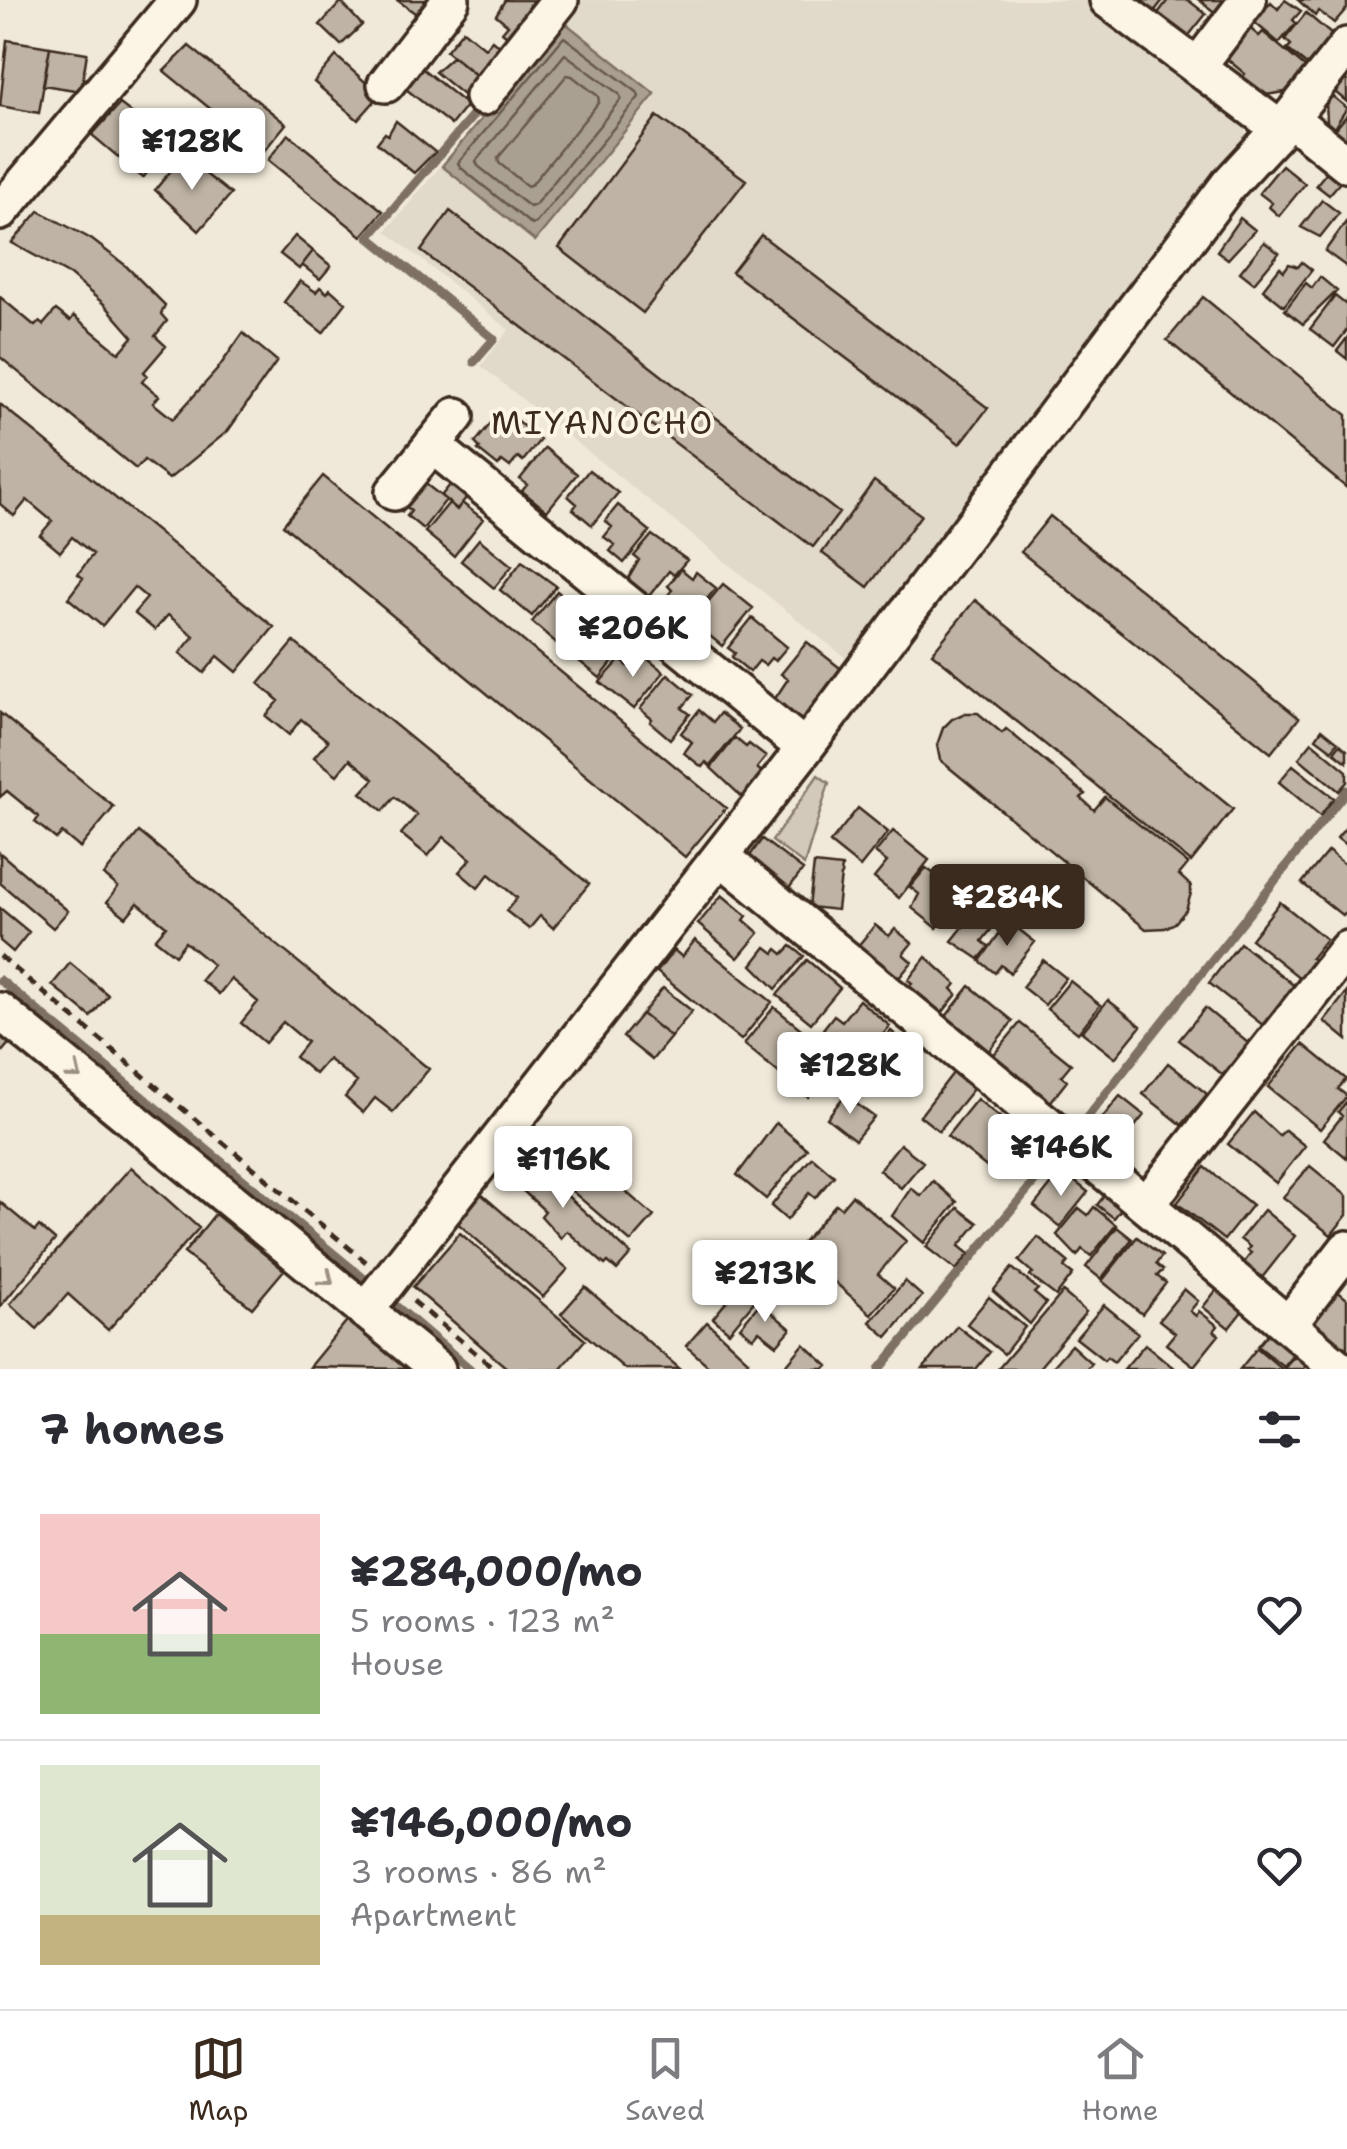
<!DOCTYPE html>
<html lang="en">
<head>
<meta charset="utf-8">
<style>
  body { margin:0; font-family:"Shantell Sans",sans-serif; background:#f7f7f7; color:#2b2b33; height:100vh; display:flex; flex-direction:column; font-size:38px; white-space:nowrap }
  * { box-sizing:border-box; margin:0 }
  p { font-size:32px; color:#7c7c81 }
  .icon { flex:none; width:55px; height:55px; fill:none; stroke:currentColor; stroke-width:2; stroke-linecap:round; stroke-linejoin:round }
  .map { position:relative; height:1369px; overflow:hidden }
  .details { display:flex; flex-direction:column; background:#fff; flex:1 }
  .details>* { flex:none }
  .price { position:absolute; translate:-50% -85px; padding:0 22px; border-radius:10px; background:#fff; color:#222; font-size:32px; line-height:65px; filter:drop-shadow(0 2px 5px #0008) }
  .price::after { content:''; position:absolute; left:50%; top:60px; width:30px; height:22px; margin-left:-15px; background:inherit; clip-path:polygon(0 0,100% 0,50% 100%) }
  .price.active { background:#3b2a1e; color:#fff }
  ul { padding:0; list-style:none }
  li { display:flex; align-items:center; gap:30px; height:250px; padding:0 40px }
  li+li { border-top:2px solid #e1e1e2 }
  li span { display:grid; place-items:center; flex:none; width:280px; height:200px; border-radius:0px; color:#555 }
  li>.icon { margin-inline-start:auto }
  span .icon { width:120px; height:120px; fill:#fffc; stroke-width:1 }
  li b { font-size:42px }
  h2 { display:flex; justify-content:space-between; align-items:center; height:120px; padding:0 40px; font-size:42px }
  .tab-bar { display:flex; justify-content:space-around; align-items:center; height:140px; border-top:2px solid #e1e1e2; background:#fff; font-size:28px; color:#7c7c81 }
  .tab-bar a { display:grid; justify-items:center; gap:5px }
  .tab-bar .active { color:#3b2a1e }
  .map>svg:first-child { display:block }
  .built { fill:#e1d9c9 }
  .green { fill:#d2c9ba; stroke:#867a6c; stroke-width:2.5 }
  .water { fill:#aaa091; stroke:#7e7163; stroke-width:2.5 }
  .lines { fill:none; stroke-linecap:round; stroke-linejoin:round }
  .shore { stroke:#67594c; stroke-width:2.5 }
  .stream { stroke:#7e7163; stroke-width:9 }
  .building { fill:#beb3a4; stroke:#3b2a1e; stroke-width:2.5 }
  .minor-casing { stroke:#3b2a1e; stroke-width:42 }
  .path { stroke:#3b2a1e; stroke-width:5; stroke-dasharray:10 8; stroke-linecap:butt }
  .minor { stroke:#fcf5e5; stroke-width:35 }
  .oneway { stroke:#9c9082 }
  .labels { text-anchor:middle; stroke-width:8; stroke-linejoin:round; paint-order:stroke }
  .neighbourhood-label { font-size:32px; letter-spacing:2.5px; fill:#3b2a1e; stroke:#fcf5e5 }
</style>
</head>
<body>
<div class="map">
<svg width="1347" height="1369" viewBox="0 0 1347 1369">
  <rect width="100%" height="100%" fill="#f0e9d9"/>
  <filter id="ink" filterUnits="userSpaceOnUse"><feTurbulence type="fractalNoise" baseFrequency=".01" numOctaves="2"/><feDisplacementMap in="SourceGraphic" scale="20" xChannelSelector="R" yChannelSelector="G"/><feConvolveMatrix kernelMatrix="1 2 1 2 8 2 1 2 1" color-interpolation-filters="sRGB"/></filter>
  <g filter="url(#ink)">
    <!-- built -->
    <path class="built" d="M581 0H1085L1241 117 1248 140 853 664 481 366 509 330 386 231Z"/>
    <!-- green -->
    <path class="green" d="M818 775 829 783 804 865 772 841Z"/>
    <!-- water -->
    <path class="water" d="M563 21 655 94 535 241 442 166Z"/>
    <g class="lines">
      <!-- shore -->
      <path class="shore" d="M564 37 637 92 639 97 536 223 532 225 460 167 458 163Z
        M565 54 619 94 621 99 535 205 530 207 478 166 476 161Z
        M567 75 572 76 598 96 599 102 532 184 527 186 499 163 498 158Z"/>
      <!-- stream -->
      <path class="stream" d="M474 362 494 339 369 237 483 104
        M0 980 373 1286
        M1073 1135 1347 790
        M384 1296 470 1369
        M880 1369 1063 1147"/>
    </g>
    <!-- building -->
    <path class="building" d="M397 0H437L422 18Z
      M505 0H533L530 5 545 17 520 46 502 32 508 25 496 15Z
      M1136 0H1163L1153 13Z
      M1168 0H1188L1206 14 1186 39 1156 16Z
      M1199 0H1228L1217 14Z
      M1285 0 1301 11 1293 20 1296 23 1279 43 1254 22 1271 2 1278 9Z
      M1298 0H1347V8L1334 23 1319 11 1315 16Z
      M341 2 362 25 341 45 320 25Z
      M1306 13 1338 40 1318 64 1313 59 1307 65 1287 49 1291 45 1285 39Z
      M1245 24 1259 36 1263 32 1306 68 1285 92 1259 96 1240 80 1245 74 1227 59 1231 54 1225 48Z
      M463 30 485 48 492 40 512 57 489 86 446 51Z
      M7 40 50 47 39 113 0 106Z
      M189 46 286 124 263 152 164 71Z
      M50 47 87 53 81 91 43 85Z
      M336 56 380 95 358 120 314 82Z
      M453 56 489 86 474 104 435 72Z
      M418 65 467 105 451 125 401 85Z
      M1345 79 1347 81V102L1335 92Z
      M1331 95 1347 108 1334 128 1327 122 1326 102Z
      M120 104 170 143 143 178 92 135Z
      M1347 115V141L1334 131Z
      M657 116 746 180 643 313 559 248Z
      M396 121 435 152 414 173 377 143 385 133 388 135Z
      M288 134 383 211 362 236 268 160Z
      M183 156 231 194 199 231 155 190Z
      M1282 165 1305 184 1279 216 1269 207 1272 203 1259 193Z
      M1330 168 1343 179 1329 195 1316 185Z
      M1322 200 1339 213 1320 237 1301 227Z
      M39 211 91 239 125 265 165 305 161 314 167 321 155 336 166 346 144 372 147 375 142 382 159 396 153 403 173 419 217 370 243 333 277 361 228 431 169 479 144 460 136 469 0 357V297L35 326 39 322 43 325 56 310 70 321 74 316 119 353 133 337 105 305 70 275 12 243Z
      M450 211 839 513 813 547 421 251Z
      M1240 218 1255 230 1228 259 1217 251Z
      M1346 222 1347 223V267L1325 251Z
      M761 235 988 408 960 444 732 272Z
      M295 236 313 251 299 269 280 254Z
      M1264 242 1279 253 1254 283 1240 272Z
      M313 251 331 266 320 279 302 265Z
      M1302 262 1312 270 1284 306 1263 289 1280 267 1284 271 1289 264 1298 267Z
      M1320 277 1337 291 1303 324 1285 310 1306 283 1312 288Z
      M300 281 316 292 320 287 327 293 330 289 346 303 323 333 284 302Z
      M1335 296 1345 304 1347 301V330L1334 347 1310 329Z
      M1203 297 1347 415V488L1167 340Z
      M1347 338V359L1337 351Z
      M0 404 274 627 237 672 218 656 204 673 180 653 194 636 168 615 155 630 134 613 147 598 134 587 102 626 68 598 83 578 78 574 93 554 72 537 60 552 40 535 52 521 27 500 14 516 0 504Z
      M510 415 540 440 523 461 518 457 510 467 502 461 498 466 478 450 480 448 475 443 491 423 499 429Z
      M545 448 577 474 547 511 522 491 527 485 520 479Z
      M589 470 618 493 592 525 573 509 577 504 568 496Z
      M323 476 726 808 685 857 283 525Z
      M418 478 446 500 423 529 407 516 411 511 406 506 402 512 395 506Z
      M455 479 471 492 457 509 441 496Z
      M874 481 921 515 868 587 822 553Z
      M449 503 457 510 462 503 483 519 454 556 425 532Z
      M618 505 650 531 624 563 610 551 615 545 604 537 612 527 605 521Z
      M1050 516 1299 718 1271 753 1021 552Z
      M652 535 687 560 674 575 669 571 649 596 628 579 639 560 634 556Z
      M479 539 512 566 494 588 461 561Z
      M522 561 556 586 532 616 500 590Z
      M681 569 692 578 696 572 716 588 686 625 660 605 672 590 668 586Z
      M723 584 753 608 722 646 692 621Z
      M557 591 582 612 579 616 587 622 573 639 570 636 561 647 532 622Z
      M975 600 1233 809 1191 862 932 653Z
      M752 618 787 647 775 661 771 658 765 665 759 661 750 672 732 657 735 653 728 648Z
      M606 626 627 644 600 678 573 656 589 637 594 641Z
      M294 642 589 884 553 928 540 916 529 929 506 911 517 898 489 874 478 888 459 872 471 859 444 837 428 856 401 834 417 815 395 797 383 811 361 793 374 779 350 759 337 775 314 757 328 741 301 719 289 735 266 716 279 701 259 684Z
      M807 642 844 671 800 725 772 703 788 679 781 674Z
      M639 652 664 672 634 709 600 682 620 660 628 666Z
      M668 674 693 695 682 708 690 714 670 739 650 722 652 719 640 709Z
      M699 710 713 722 720 713 740 729 710 766 706 762 702 767 684 753 692 742 681 733Z
      M0 713 114 807 80 848 62 833 56 839 35 822 39 817 7 791 0 797Z
      M965 713H978L1002 733 1006 729 1085 794 1081 798 1094 810 1105 797 1188 864 1179 875 1191 886V893L1186 910 1175 923 1165 928 1146 929 940 760 937 745 943 728 952 719Z
      M1322 729 1338 742 1332 750 1316 738Z
      M735 738 746 747 749 744 766 757 757 768 763 773 743 798 711 768Z
      M1312 742 1347 771V782L1339 791 1299 758Z
      M1340 744 1347 750V762L1334 752Z
      M1293 765 1334 798 1320 816 1279 782Z
      M858 808 888 832 860 867 830 843Z
      M1347 826V846L1337 838Z
      M893 831 929 860 899 898 874 878 887 862 875 853Z
      M139 832 429 1069 393 1112 375 1098 363 1113 345 1097 357 1082 328 1059 315 1074 295 1057 307 1042 283 1022 265 1043 241 1023 258 1002 231 979 219 994 201 980 213 965 185 942 175 955 155 939 166 926 138 903 126 917 107 902 118 887 104 875Z
      M762 839 803 870 783 896 751 868 755 862 749 857Z
      M1328 851 1347 866V911L1343 916 1302 883Z
      M0 853 68 911 53 928 0 883Z
      M814 864 842 867 837 910 809 907Z
      M926 868 937 876 943 868 968 888 937 928 912 908 919 894 910 887Z
      M722 895 747 916 744 920 759 933 738 958 698 924Z
      M977 898 1001 917 982 941 989 947 979 959 952 941 967 922 961 918Z
      M1280 902 1326 939 1311 958 1319 965 1305 982 1251 939Z
      M0 908 29 932 13 952 0 941Z
      M1008 921 1035 942 1010 973 1001 965 995 973 980 961Z
      M875 925 889 936 895 929 912 943 903 954 912 962 894 984 853 952Z
      M695 940 772 1002 741 1040 657 972 674 950 682 957Z
      M1240 943 1296 987 1264 1026 1209 983Z
      M791 946 804 956 776 989 752 965 766 947 774 953 777 949 783 954Z
      M926 957 956 984 952 989 957 994 939 1017 906 990 912 983 908 980Z
      M807 960 840 988 811 1023 777 995Z
      M1043 960 1066 978 1045 1005 1022 987Z
      M70 963 108 995 91 1017 52 985Z
      M1070 981 1100 1005 1078 1033 1047 1009Z
      M970 986 1013 1021 987 1053 944 1019Z
      M663 988 692 1011 671 1037 642 1014Z
      M1347 992V1040L1324 1021Z
      M859 1000 890 1026 861 1061 823 1029 834 1015 842 1021Z
      M1108 1000 1141 1026 1115 1058 1082 1032Z
      M774 1007 839 1060 808 1097 744 1044Z
      M1205 1008 1248 1043 1223 1075 1179 1040Z
      M642 1014 671 1037 652 1060 623 1037Z
      M1020 1023 1071 1064 1061 1076 1067 1081 1049 1104 991 1058Z
      M0 1031 11 1041 0 1054Z
      M891 1031 923 1058 896 1091 863 1064Z
      M1303 1044 1346 1079 1338 1089 1347 1096 1320 1129 1268 1087Z
      M1168 1063 1207 1094 1182 1125 1143 1094Z
      M953 1073 973 1089 939 1131 920 1116Z
      M845 1095 874 1117 855 1140 827 1118Z
      M1120 1096 1144 1115 1111 1157 1086 1138Z
      M977 1099 1027 1139 998 1176 947 1136Z
      M1347 1101V1158L1324 1139 1342 1116 1338 1112Z
      M1254 1112 1279 1136 1285 1130 1305 1146 1276 1183 1228 1144Z
      M776 1123 807 1149 766 1199 737 1175Z
      M900 1144 923 1162 901 1188 879 1170Z
      M515 1148 631 1254 617 1270 608 1262 605 1265 567 1231 561 1238 541 1216 545 1211 497 1167Z
      M812 1157 834 1176 815 1198 809 1193 787 1220 771 1206Z
      M589 1160 654 1216 631 1242 566 1186Z
      M1310 1166 1347 1196V1215L1331 1235 1283 1197Z
      M131 1167 199 1228 108 1330 68 1294 37 1329 10 1304Z
      M1205 1167 1252 1205 1224 1240 1177 1203Z
      M1062 1171 1088 1192 1060 1227 1034 1206Z
      M933 1181 957 1202 924 1243 892 1216 911 1188 921 1196Z
      M1108 1191 1125 1204 1114 1218 1097 1205Z
      M480 1193 568 1269 543 1297 455 1221Z
      M852 1195 906 1241 878 1274 894 1288 871 1314 797 1249 836 1204 841 1208Z
      M0 1202 35 1231 39 1226 55 1240 0 1307Z
      M1094 1207 1116 1225 1091 1256 1082 1249 1077 1256 1057 1235 1079 1208 1088 1215Z
      M958 1208 978 1223 959 1246 969 1254 956 1270 926 1247Z
      M1264 1210 1295 1236 1261 1279 1243 1264 1251 1253 1247 1250 1250 1247 1240 1239Z
      M215 1214 284 1270 252 1308 184 1253Z
      M1117 1227 1132 1239 1101 1279 1086 1267Z
      M460 1233 585 1340 560 1369H508L413 1287Z
      M1038 1237 1068 1262 1064 1267 1073 1274 1056 1296 1030 1276 1033 1273 1019 1261Z
      M1137 1237 1162 1256 1156 1264 1163 1270 1157 1276 1166 1283 1142 1314 1102 1281Z
      M1012 1268 1038 1289 1034 1293 1046 1303 1030 1324 993 1291Z
      M905 1281 922 1296 887 1337 870 1322Z
      M741 1284 757 1298 729 1332 713 1318Z
      M585 1287 680 1369H625L561 1314Z
      M1218 1288 1244 1309 1229 1328 1203 1307Z
      M1184 1289 1198 1301 1190 1311 1196 1316 1199 1311 1218 1326 1214 1331 1219 1335 1194 1366 1166 1344 1175 1333 1159 1320Z
      M1336 1290 1347 1299V1353L1310 1324Z
      M1063 1292 1086 1312 1038 1369H998Z
      M989 1297 1025 1327 1004 1354 967 1324Z
      M760 1303 791 1329 777 1345 759 1331 753 1338 740 1327Z
      M1104 1305 1138 1333 1114 1362 1107 1357 1104 1360 1076 1338Z
      M350 1317 411 1367 409 1369 309 1367Z
      M707 1322 748 1360 740 1369H712L686 1346Z
      M957 1326 990 1352 976 1369H923Z
      M1272 1329 1297 1349 1283 1366 1258 1346Z
      M804 1344 828 1366 825 1369H783Z
      M1145 1344 1175 1369H1124Z
      M1071 1345 1091 1363 1086 1369H1050Z
      M1257 1348 1281 1368V1369H1240Z
      M1299 1350 1310 1360 1303 1369H1283Z"/>
    <g class="lines">
      <!-- minor casing -->
      <g class="minor-casing">
        <path id="minor" d="M1108 0 1280 129
          M1197 67 1248 0
          M386 84 451 0
          M483 97 560 0
          M1290 118 1347 164
          M0 212 178 0
          M432 445 805 748
          M394 492 456 416
          M721 857 1146 1205 1340 1369
          M0 1011 437 1369
          M1146 1205 1347 949
          M365 1311 805 748 1229 184 1290 118 1347 46
          M1288 1325 1347 1249"/>
      </g>
      <!-- path -->
      <path class="path" d="M0 956 366 1262
        M413 1301 495 1369"/>
      <!-- minor -->
      <use href="#minor" class="minor"/>
    </g>
    <!-- one-way arrows -->
    <defs><path id="oneway-chevron" d="M-2-3.5L2.5 0L-2 3.5" fill="none" stroke-width="1.6" stroke-linecap="round" stroke-linejoin="round" transform="scale(2.5)"/></defs>
    <g class="oneway">
      <use href="#oneway-chevron" transform="translate(75 1073) rotate(39)"/>
      <use href="#oneway-chevron" transform="translate(327 1279) rotate(39)"/>
    </g>
  </g>
  <g class="labels">
    <!-- neighbourhood labels -->
    <g class="neighbourhood-label">
      <text x="603" y="434">MIYANOCHO</text>
    </g>
  </g>
</svg>
<b class="price" style="left:192px;top:193px">¥128K</b>
<b class="price" style="left:633px;top:680px">¥206K</b>
<b class="price active" style="left:1007px;top:949px">¥284K</b>
<b class="price" style="left:850px;top:1117px">¥128K</b>
<b class="price" style="left:1061px;top:1199px">¥146K</b>
<b class="price" style="left:563px;top:1211px">¥116K</b>
<b class="price" style="left:765px;top:1325px">¥213K</b>
</div>
<section class="details">
<h2>7 homes<svg class="icon" aria-label="filters" viewBox="0 0 24 24"><path d="M4 7h16M4 17h16"/><circle cx="9" cy="7" r="2"/><circle cx="15" cy="17" r="2"/></svg></h2>
<ul>
<li><span style="background:linear-gradient(#f6c9c9 60%,#8fb573 0)"><svg class="icon" aria-label="home" viewBox="0 0 24 24"><path d="M3 11l9-7 9 7M6 9v11h12V9"/></svg></span><div><b>¥284,000/mo</b><p>5 rooms · 123 m²</p><p>House</p></div><svg class="icon" aria-label="heart" viewBox="0 0 24 24"><path d="M12 20l-8-8c-3-5 5-10 8-4 3-6 11-1 8 4z"/></svg></li>
<li><span style="background:linear-gradient(#dfe7d0 75%,#c2b280 0)"><svg class="icon" aria-label="home" viewBox="0 0 24 24"><path d="M3 11l9-7 9 7M6 9v11h12V9"/></svg></span><div><b>¥146,000/mo</b><p>3 rooms · 86 m²</p><p>Apartment</p></div><svg class="icon" aria-label="heart" viewBox="0 0 24 24"><path d="M12 20l-8-8c-3-5 5-10 8-4 3-6 11-1 8 4z"/></svg></li>
</ul>
</section>
<nav class="tab-bar">
<a class="active"><svg class="icon" aria-label="map" viewBox="0 0 24 24"><path d="M3 6l6-2 6 2 6-2v14l-6 2-6-2-6 2zM9 4v14M15 6v14"/></svg>Map</a>
<a><svg class="icon" aria-label="saved" viewBox="0 0 24 24"><path d="M7 4h10v16l-5-4-5 4z"/></svg>Saved</a>
<a><svg class="icon" aria-label="home" viewBox="0 0 24 24"><path d="M3 11l9-7 9 7M6 9v11h12V9"/></svg>Home</a>
</nav>
</body>
</html>
